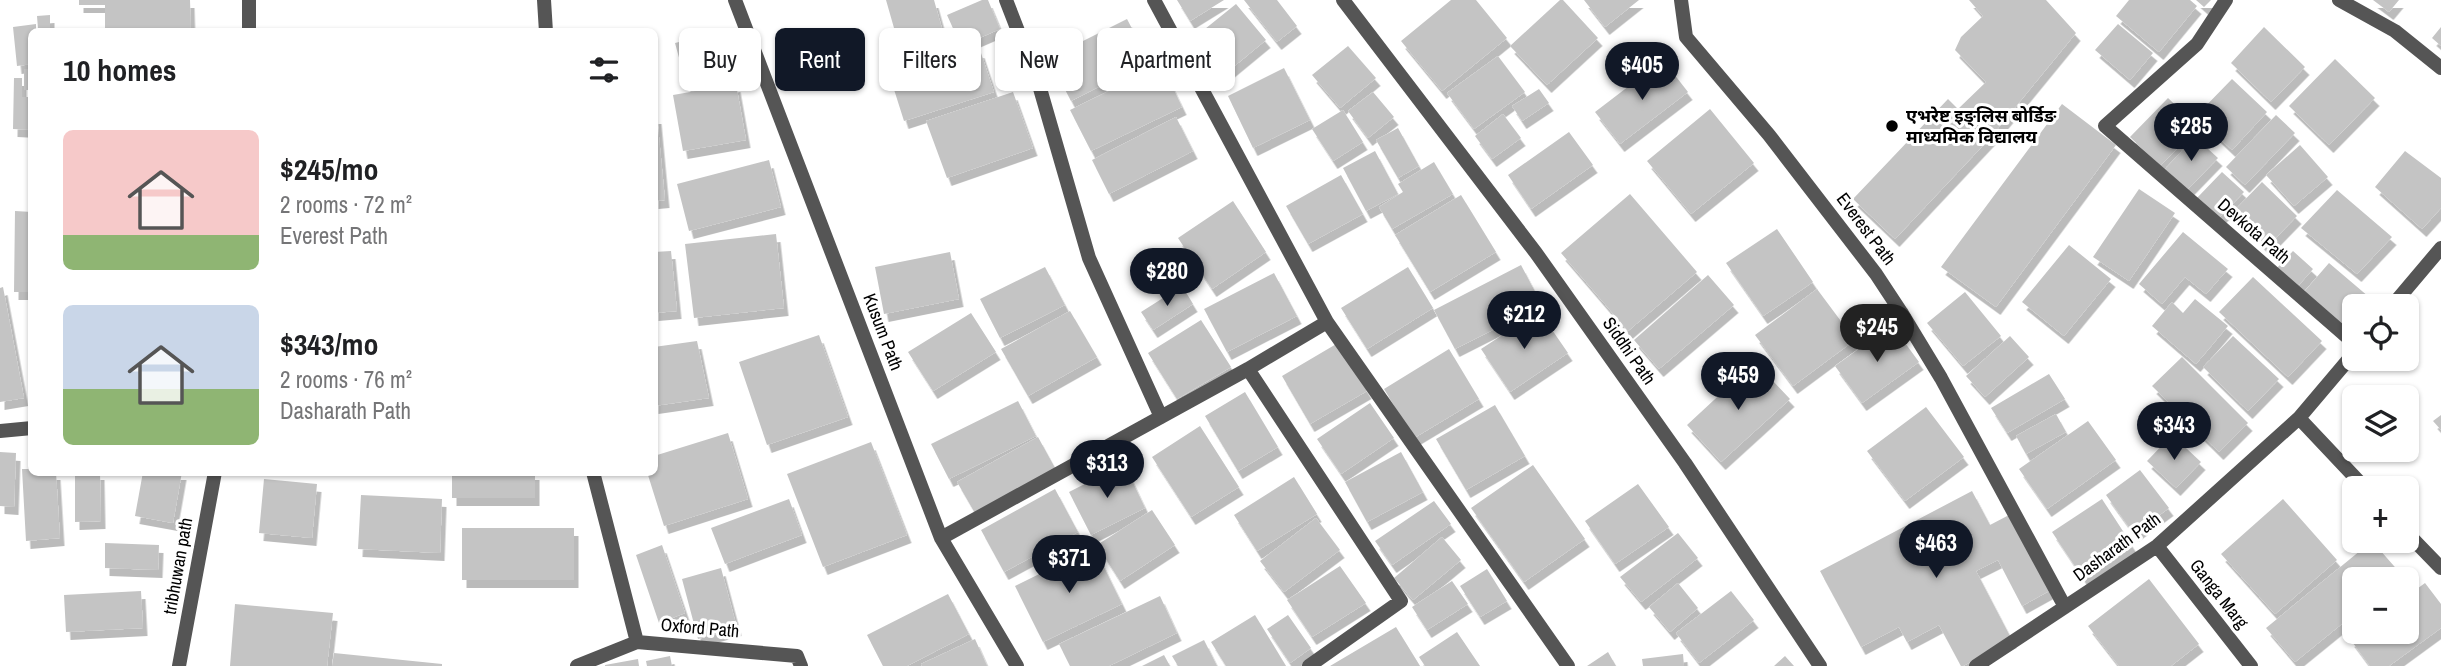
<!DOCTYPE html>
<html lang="en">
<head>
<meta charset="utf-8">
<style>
  body { margin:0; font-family:"Archivo Narrow","Noto Sans Devanagari",sans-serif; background:#f6f6f6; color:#202124; height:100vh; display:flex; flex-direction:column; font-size:26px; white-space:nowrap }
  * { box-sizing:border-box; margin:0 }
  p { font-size:23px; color:#757577 }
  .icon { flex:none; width:38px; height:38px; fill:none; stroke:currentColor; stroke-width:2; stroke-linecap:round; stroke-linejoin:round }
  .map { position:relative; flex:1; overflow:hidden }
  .details { position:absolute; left:28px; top:28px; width:630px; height:448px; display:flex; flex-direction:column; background:#fff; border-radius:10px; box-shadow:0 2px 5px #0004 }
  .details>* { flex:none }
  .guide { position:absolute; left:679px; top:28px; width:665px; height:63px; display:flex; gap:14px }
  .fabs { position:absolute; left:2342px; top:294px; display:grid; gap:14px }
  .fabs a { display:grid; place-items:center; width:77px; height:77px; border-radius:10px; background:#fff; box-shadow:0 2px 5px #0004; font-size:35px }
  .price { position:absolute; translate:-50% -60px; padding:0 16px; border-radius:24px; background:#111827; color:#fff; font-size:23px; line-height:46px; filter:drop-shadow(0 2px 4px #0008) }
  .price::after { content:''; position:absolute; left:50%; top:42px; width:21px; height:16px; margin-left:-10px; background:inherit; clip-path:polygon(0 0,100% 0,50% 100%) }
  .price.selected { background:#222; color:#fff }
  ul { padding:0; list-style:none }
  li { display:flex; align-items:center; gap:21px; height:175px; padding:0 35px }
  li span { display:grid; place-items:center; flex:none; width:196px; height:140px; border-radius:10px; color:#555 }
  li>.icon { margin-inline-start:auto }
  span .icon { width:84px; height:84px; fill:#fffc; stroke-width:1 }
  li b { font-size:30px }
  h2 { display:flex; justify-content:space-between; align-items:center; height:84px; padding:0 35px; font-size:30px }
  .chip { padding:0 24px; border-radius:10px; background:#fff; box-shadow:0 2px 5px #0004; font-size:24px; line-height:63px }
  .chip.selected { background:#111827; color:#fff }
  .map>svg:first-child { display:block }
  .building { fill:#c4c4c4; filter:url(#shadow) }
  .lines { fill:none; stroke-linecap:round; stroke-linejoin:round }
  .minor { stroke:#555; stroke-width:14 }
  .tertiary { stroke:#555; stroke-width:14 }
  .poi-dot { fill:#000; stroke:#fff; stroke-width:2.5 }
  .labels { text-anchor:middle; stroke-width:6; stroke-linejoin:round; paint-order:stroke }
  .poi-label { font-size:18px; font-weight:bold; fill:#000; stroke:#fff; text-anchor:start }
  .street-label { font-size:18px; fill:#000; stroke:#fff }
</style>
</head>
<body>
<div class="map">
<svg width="2441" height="666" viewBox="0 0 2441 666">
  <defs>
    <filter id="shadow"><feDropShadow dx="4.5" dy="8" stdDeviation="0" flood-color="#0004"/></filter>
  </defs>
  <rect width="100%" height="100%" fill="#fff"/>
  <!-- building -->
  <path class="building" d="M79 0H190L191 32H87V29H105V5H79Z
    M886 0H934L948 50 904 63Z
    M982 0H988L1000 29 961 46 947 15Z
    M1177 0H1224L1190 21Z
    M1244 0H1277L1297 26 1277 42Z
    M1451 0H1476L1507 38 1442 91 1401 41Z
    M1560 0H1563L1598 38 1547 85 1510 46Z
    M1584 0H1639L1605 27Z
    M1969 0H2046L2076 33 1990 138 1895 239 1853 199 1948 99 1958 109 1986 82 1955 50 1961 37 1983 16Z
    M2129 0H2190L2197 6 2159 52 2116 16Z
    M2196 0H2211L2204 7Z
    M2373 0H2399L2389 12Z
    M1236 4 1266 40 1226 73 1195 37Z
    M50 15V28L38 29 37 16Z
    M1127 19 1149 61 1071 101 1049 58Z
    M36 24V32H32V64L17 66 13 27Z
    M2118 24 2153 53 2130 80 2095 50Z
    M2264 27 2305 67 2271 102 2231 63Z
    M2441 27V46L2432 38Z
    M460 29H486V32H460Z
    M724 31 735 76 687 87 675 43Z
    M1348 46 1376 78 1340 108 1312 75Z
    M980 50 994 92 904 121 891 80Z
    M1498 56 1525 92 1474 129 1447 93Z
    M2335 59 2375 98 2329 145 2289 106Z
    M1663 60 1688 92 1620 144 1595 112Z
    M1162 65 1182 107 1091 151 1070 110Z
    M1284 68 1310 120 1253 148 1228 96Z
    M24 69H32V90H24Z
    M14 78H22V97H32V130L13 129Z
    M2232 79 2267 112 2232 150 2196 116Z
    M736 84 746 140 683 151 673 95Z
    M1539 89 1549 103 1522 121 1512 106Z
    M1013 92 1033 148 947 178 926 121Z
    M1373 92 1394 117 1368 138 1348 111Z
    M2168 98 2198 127 2160 166 2130 137Z
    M2062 104 2116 145 1996 307 1941 267Z
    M1710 109 1754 163 1691 214 1647 161Z
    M1343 110 1363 142 1333 161 1312 129Z
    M1503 114 1521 138 1492 159 1475 136Z
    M2276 115 2295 133 2245 185 2226 167Z
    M654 116H657L665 200 654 201Z
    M1176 117 1193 151 1109 194 1092 160Z
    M1398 128 1419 166 1398 178 1376 140Z
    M1569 132 1593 165 1531 209 1508 175Z
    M2195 137 2218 158 2187 190 2165 169Z
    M2300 145 2328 177 2294 206 2266 175Z
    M1375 151 1398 194 1366 211 1343 168Z
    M2405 151 2441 178V208L2422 229 2375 187Z
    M769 160 781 207 689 231 677 184Z
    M1434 162 1453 194 1392 229 1379 207 1403 192 1398 184Z
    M2222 172 2244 192 2218 219 2196 199Z
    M1341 175 1363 214 1308 244 1286 206Z
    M2262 182 2297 216 2266 248 2232 213Z
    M2139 189 2175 213 2129 281 2093 257Z
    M2337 190 2392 237 2357 274 2301 228Z
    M1630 194 1697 272 1628 331 1561 253Z
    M1461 195 1496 252 1430 292 1395 235Z
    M1233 201 1266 252 1212 289 1178 238Z
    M15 211 32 212V292H14Z
    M1777 229 1813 282 1763 316 1726 263Z
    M2183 232 2228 269 2206 294 2185 277 2162 304 2139 284Z
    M776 234 784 308 694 318 685 244Z
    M2069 245 2111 279 2064 336 2022 302Z
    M671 251 677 311 654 313V252Z
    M2293 251 2313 269 2297 287 2276 269Z
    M950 252 959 299 884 314 875 267Z
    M2329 263 2369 297 2362 306H2354V316L2344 327 2303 293Z
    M1521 265 1542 305 1455 349 1434 310Z
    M1045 267 1065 305 1000 338 980 299Z
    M1408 267 1433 308 1367 349 1341 308Z
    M1274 273 1297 316 1227 352 1204 309Z
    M1708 275 1734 305 1659 369 1634 340Z
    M2253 277 2322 341 2288 377 2219 312Z
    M1182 286 1193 304 1153 330 1141 312Z
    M3 287 24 398 0 402V288Z
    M1817 289 1855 340 1793 386 1755 335Z
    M1965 292 2001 336 1963 366 1927 323Z
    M2195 299 2228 326 2196 364 2152 326 2172 302 2183 313Z
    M1070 311 1097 357 1028 396 1001 349Z
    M1539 311 1568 353 1510 392 1481 349Z
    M971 313 996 352 933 391 908 352Z
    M1201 320 1231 367 1177 399 1148 353Z
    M1892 325 1919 362 1862 403 1835 366Z
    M819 335 848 417 767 445 739 362Z
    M2010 336 2029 357 1985 397 1966 376Z
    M2233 336 2279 379 2248 411 2203 367Z
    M697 341 709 398 654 406V347Z
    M1338 343 1367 391 1310 424 1282 376Z
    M1449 349 1479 399 1414 438 1384 389Z
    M2182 357 2248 423 2219 452 2152 386Z
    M1755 362 1790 399 1721 462 1687 425Z
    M2049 374 2065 399 2007 433 1991 408Z
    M1245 392 1278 447 1238 471 1205 416Z
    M1018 401 1036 436 949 479 931 444Z
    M1370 403 1394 438 1341 474 1317 439Z
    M1495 405 1525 456 1466 490 1436 439Z
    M1926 407 1964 457 1905 501 1867 451Z
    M2056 414 2066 432 2026 454 2016 436Z
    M2441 415V430L2433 421Z
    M2088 421 2116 460 2047 509 2019 469Z
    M1200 426 1239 487 1191 517 1152 457Z
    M728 433 748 499 664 526 647 472H654V456Z
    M2172 435 2201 462 2176 488 2147 461Z
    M1038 437 1055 468 975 513 957 482Z
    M871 442 907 535 823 567 787 474Z
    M0 452 16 453 14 507 0 506Z
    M1401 452 1423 492 1367 522 1345 482Z
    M1124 464 1145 508 1091 535 1069 492Z
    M1533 465 1585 539 1524 582 1471 508Z
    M22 469H32V472H56L60 538 26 541Z
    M2140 470 2169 508 2134 534 2106 495Z
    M75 472H100L101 521 75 522Z
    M143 472H182L173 523 135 516Z
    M452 472H535V498H452Z
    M1294 477 1317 514 1257 551 1234 515Z
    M264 479 317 484 312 538 259 533Z
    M1638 484 1669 527 1615 564 1585 521Z
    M1055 489 1078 532 1004 572 981 530Z
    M1972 491 1990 525 2009 515 2049 591 2022 606 1998 560 1976 571 2012 640 1963 666H1961L1939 625 1907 642 1899 627 1861 647 1820 571Z
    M361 495 442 499 440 553 358 549Z
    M789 499 802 535 725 564 711 528Z
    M2102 499 2132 545 2083 578 2052 532Z
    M2283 499 2337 560 2275 614 2221 554Z
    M1434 501 1451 524 1392 565 1375 541Z
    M1152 510 1175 545 1120 581 1097 545Z
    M1316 518 1340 550 1284 592 1260 561Z
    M462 528H574V580H462Z
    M1678 533 1698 558 1641 602 1620 577Z
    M1442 537 1461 560 1413 600 1394 578Z
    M2372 541 2401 574 2396 579H2354V614L2295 662 2266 628Z
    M105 543 159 545 158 570 105 568Z
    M662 545 685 613 659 623 636 555Z
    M1094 547 1122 604 1043 642 1015 586Z
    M1340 566 1366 603 1312 637 1287 600Z
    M721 568 737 628 698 639 682 579Z
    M1487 569 1507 601 1480 617 1460 586Z
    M2149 579 2199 644 2171 666H2119L2088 626Z
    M1452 581 1468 604 1427 630 1412 607Z
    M1678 583 1698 608 1670 632 1649 607Z
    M2425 583 2441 604V628L2389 666H2370L2350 639 2360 632H2406V597Z
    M141 591 143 628 66 632 64 595Z
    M1731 591 1754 620 1699 663 1676 633Z
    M948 594 969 634 907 666H883L867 635Z
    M1160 596 1177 633 1109 666H1070L1059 644Z
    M235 604 333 613 327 666H230Z
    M1255 615 1286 666H1226L1211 642Z
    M1288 615 1311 648 1290 663 1267 629Z
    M1396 627 1420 666H1330Z
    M1457 632 1480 666H1425L1419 657Z
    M975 639 987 666H922L921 664Z
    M1204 640 1217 666H1178L1172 656Z
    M1608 652 1616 666H1587Z
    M334 653 442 664V666H332Z
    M1683 654 1684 666H1643L1642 659Z
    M1164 655 1170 666H1142Z
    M670 656 672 666H647L646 661Z
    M1785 656 1794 666H1774Z
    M638 659 639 666H605V665Z"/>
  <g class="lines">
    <!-- minor -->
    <path class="minor" d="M544 0 546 32
      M735 0 941 538 1017 666
      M1006 0 1039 85 1089 258 1161 417
      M1343 0 1536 253 1685 463 1820 666
      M1681 0 1686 37 1769 135 1876 274 1901 312 1941 378 2065 607
      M2226 0 2197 44 2105 126 2354 343
      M2339 0 2395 31 2441 68
      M2392 306 2441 248
      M1327 322 1568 666
      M1248 369 1401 601 1309 666
      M2299 418 2365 488
      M0 431 32 428
      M593 472 637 642 797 656 801 666
      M2406 532 2441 568
      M941 538 1248 369 1327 322 1154 0
      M2157 546 2251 666
      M577 666 637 642
      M1976 666 2157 546 2299 418 2354 353"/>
    <!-- tertiary -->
    <path class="tertiary" d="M249 32V0
      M179 666 215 472"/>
  </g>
  <!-- markers -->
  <circle class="poi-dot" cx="1892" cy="126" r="7"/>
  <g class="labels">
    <!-- poi labels -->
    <g class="poi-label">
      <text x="1906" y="122">एभरेष्ट इङ्लिस बोर्डिङ<tspan x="1906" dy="21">माध्यमिक विद्यालय</tspan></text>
    </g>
    <!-- street labels -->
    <g class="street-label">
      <text transform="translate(1866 229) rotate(53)" y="6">Everest Path</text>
      <text transform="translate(2254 231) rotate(41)" y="6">Devkota Path</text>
      <text transform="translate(883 332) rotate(69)" y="6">Kusum Path</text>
      <text transform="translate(1629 351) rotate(55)" y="6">Siddhi Path</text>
      <text transform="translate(2117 547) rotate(-36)" y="6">Dasharath Path</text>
      <text transform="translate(178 566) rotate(-80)" y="6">tribhuwan path</text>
      <text transform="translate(2219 594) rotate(52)" y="6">Ganga Marg</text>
      <text transform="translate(700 628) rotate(5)" y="6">Oxford Path</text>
    </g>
  </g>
</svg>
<div class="fabs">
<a><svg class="icon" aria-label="locate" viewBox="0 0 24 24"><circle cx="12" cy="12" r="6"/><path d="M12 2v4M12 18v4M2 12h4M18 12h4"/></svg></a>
<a><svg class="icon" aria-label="layers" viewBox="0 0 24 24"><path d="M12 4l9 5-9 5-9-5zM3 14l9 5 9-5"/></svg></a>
<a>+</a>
<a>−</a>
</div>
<b class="price" style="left:1642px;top:102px">$405</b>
<b class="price" style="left:2191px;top:163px">$285</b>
<b class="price" style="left:1167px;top:308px">$280</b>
<b class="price" style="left:1524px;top:351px">$212</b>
<b class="price selected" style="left:1877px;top:364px">$245</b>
<b class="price" style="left:1738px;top:412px">$459</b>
<b class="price" style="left:2174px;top:462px">$343</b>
<b class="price" style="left:1107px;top:500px">$313</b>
<b class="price" style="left:1936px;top:580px">$463</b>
<b class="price" style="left:1069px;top:595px">$371</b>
<div class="guide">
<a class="chip">Buy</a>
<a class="chip selected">Rent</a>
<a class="chip">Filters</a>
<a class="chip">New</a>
<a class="chip">Apartment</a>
</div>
<section class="details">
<h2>10 homes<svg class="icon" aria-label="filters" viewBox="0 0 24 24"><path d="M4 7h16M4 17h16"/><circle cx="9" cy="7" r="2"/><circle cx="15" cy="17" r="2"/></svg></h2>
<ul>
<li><span style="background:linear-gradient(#f6c9c9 75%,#8fb573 0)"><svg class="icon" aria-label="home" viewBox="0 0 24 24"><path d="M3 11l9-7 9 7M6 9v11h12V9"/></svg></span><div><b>$245/mo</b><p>2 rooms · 72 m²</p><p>Everest Path</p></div></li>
<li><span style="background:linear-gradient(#c9d6e8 60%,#8fb573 0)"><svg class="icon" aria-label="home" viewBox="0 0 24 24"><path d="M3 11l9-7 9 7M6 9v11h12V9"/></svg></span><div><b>$343/mo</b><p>2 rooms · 76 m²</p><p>Dasharath Path</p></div></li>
</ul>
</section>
</div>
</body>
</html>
